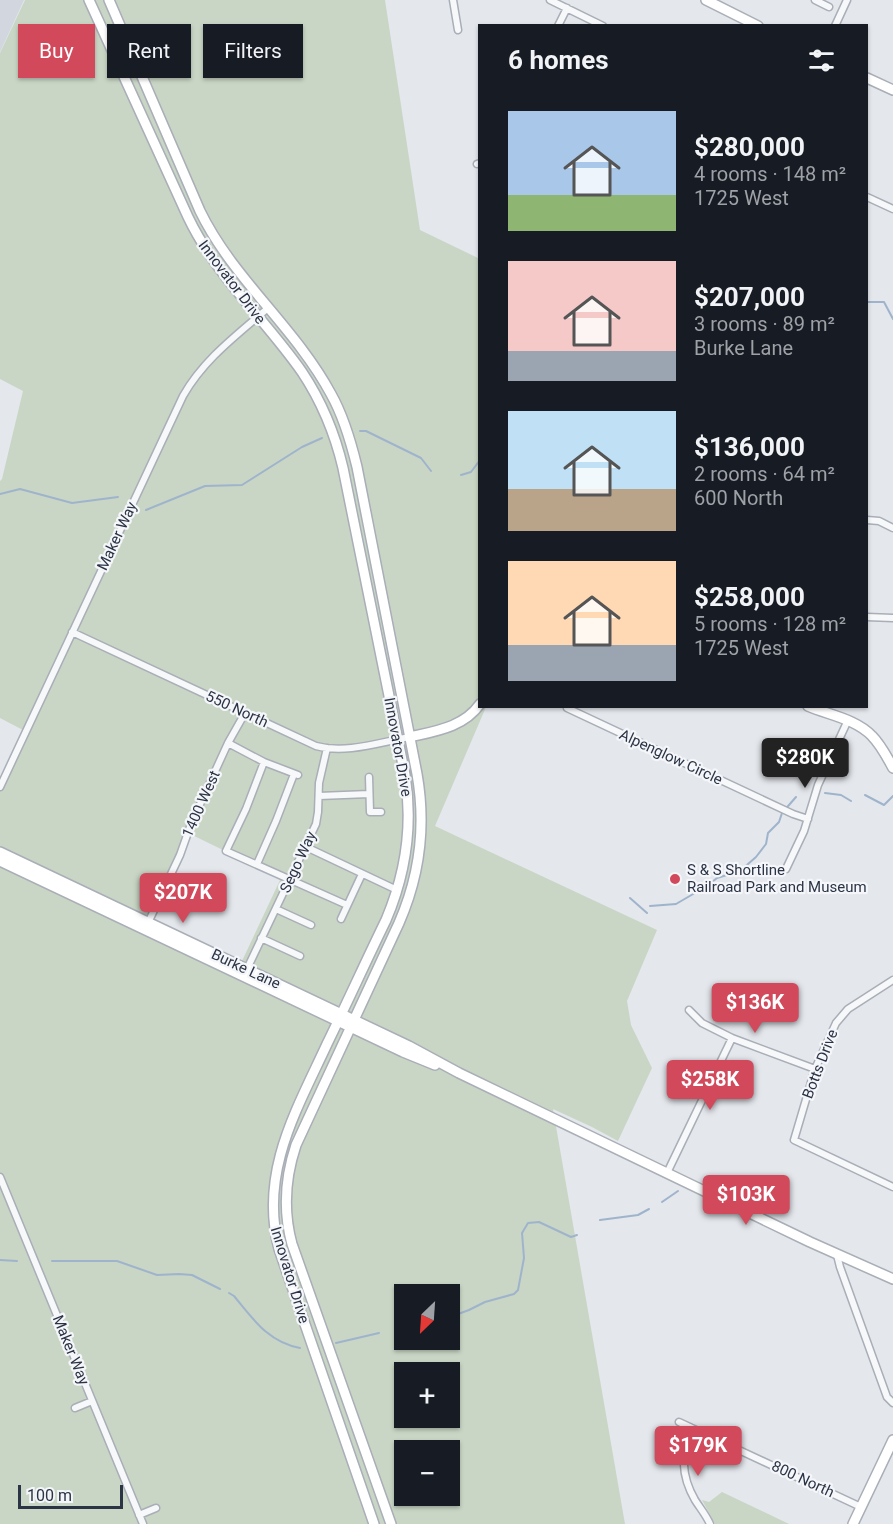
<!DOCTYPE html>
<html lang="en">
<head>
<meta charset="utf-8">
<style>
  body { margin:0; font-family:Roboto,sans-serif; background:#242831; color:#f1f3f6; height:100vh; display:flex; flex-direction:column; font-size:22px; white-space:nowrap }
  * { box-sizing:border-box; margin:0 }
  p { font-size:20px; color:#9ea1a6 }
  .icon { flex:none; width:33px; height:33px; fill:none; stroke:currentColor; stroke-width:2; stroke-linecap:round; stroke-linejoin:round }
  .map { position:relative; flex:1; overflow:hidden }
  .panel { position:absolute; left:478px; top:24px; width:390px; height:684px; display:flex; flex-direction:column; background:#171b24; border-radius:0px; box-shadow:0 2px 4px #0004 }
  .panel>* { flex:none }
  .top-card { position:absolute; left:18px; top:24px; width:370px; height:54px; display:flex; gap:12px }
  .needle { width:39px; rotate:205deg }
  .fabs { position:absolute; left:394px; top:1284px; display:grid; gap:12px }
  .fabs a { display:grid; place-items:center; width:66px; height:66px; border-radius:0px; background:#171b24; box-shadow:0 2px 4px #0004; font-size:30px }
  .scale { position:absolute; left:18px; bottom:15px; width:105px; box-sizing:border-box; padding-left:6px; border:3px solid #2b3445; border-top:0; font-size:16px; line-height:21px; white-space:nowrap; color:#2b3445; -webkit-text-stroke:4px #f4f6f9; paint-order:stroke }
  .price { position:absolute; translate:-50% -51px; padding:0 14px; border-radius:6px; background:#d1495b; color:#fff; font-size:20px; line-height:39px; filter:drop-shadow(0 2px 3px #0008) }
  .price::after { content:''; position:absolute; left:50%; top:36px; width:18px; height:14px; margin-left:-9px; background:inherit; clip-path:polygon(0 0,100% 0,50% 100%) }
  .price.selected { background:#222; color:#fff }
  ul { padding:0; list-style:none }
  li { display:flex; align-items:center; gap:18px; height:150px; padding:0 30px }
  li span { display:grid; place-items:center; flex:none; width:168px; height:120px; border-radius:0px; color:#555 }
  li>.icon { margin-inline-start:auto }
  span .icon { width:72px; height:72px; fill:#fffc; stroke-width:1 }
  li b { font-size:26px }
  h2 { display:flex; justify-content:space-between; align-items:center; height:72px; padding:0 30px; font-size:26px }
  .pill { padding:0 21px; border-radius:0px; background:#171b24; box-shadow:0 2px 4px #0004; font-size:21px; line-height:54px }
  .pill.selected { background:#d1495b; color:#fff }
  .map>svg:first-child { display:block }
  .built { fill:#d2d6de }
  .green { fill:#c9d6c5; fill-rule:evenodd }
  .lines { fill:none; stroke-linecap:round; stroke-linejoin:round }
  .stream { stroke:#9fb4cc; stroke-width:2 }
  .street-casing { stroke:#a9aeb7; stroke-width:9 }
  .secondary-casing { stroke:#a9aeb7; stroke-width:12 }
  .street { stroke:#f7f8fa; stroke-width:6 }
  .secondary { stroke:#fff; stroke-width:9 }
  .poi-dot { fill:#d1495b; stroke:#f4f6f9; stroke-width:2 }
  .labels { text-anchor:middle; stroke-width:4.5; stroke-linejoin:round; paint-order:stroke }
  .street-label { font-size:15px; fill:#2b3445; stroke:#f4f6f9 }
  .poi-label { font-size:15px; fill:#2b3445; stroke:#f4f6f9; text-anchor:start }
</style>
</head>
<body>
<div class="map">
<svg width="893" height="1524" viewBox="0 0 893 1524">
  <rect width="100%" height="100%" fill="#e4e7ec"/>
  <!-- built -->
  <path class="built" d="M0 0H24L0 52Z"/>
  <!-- green -->
  <path class="green" d="M25 0H385L420 230 480 259V706L486 707 435 826 657 930 627 1001 631 1025 652 1068 618 1141 592 1127 553 1109 625 1524H0V783L23 730 0 718V481L2 479 23 391 0 379V53ZM188 833 281 878 242 961 150 918ZM405 1294H450V1340H405ZM405 1372H450V1418H405ZM405 1450H450V1496H405Z
    M722 1492 789 1524H715L702 1500 709 1502Z"/>
  <g class="lines">
    <!-- stream -->
    <path class="stream" d="M867 302H884L893 319
      M360 431H366L421 458 431 471
      M461 475 471 472 480 460
      M0 494 20 489 72 503 118 497
      M146 510 205 486 242 485 302 447 322 438
      M825 793 841 795 851 801
      M865 795 884 805 893 796
      M707 886 717 878 740 871 756 857 766 844 768 833 779 822 782 813 796 797
      M630 898 647 913
      M650 906 676 904 700 890
      M662 1202 678 1191
      M600 1220 638 1215 649 1209
      M0 1260 17 1261
      M52 1261H117L157 1275 179 1274 192 1275 220 1289
      M229 1293 234 1296C253 1319 268 1342 300 1348
      M450 1317 469 1310 485 1302 514 1294 518 1290 524 1258 522 1233 528 1223 539 1222 571 1237 577 1235
      M336 1343 379 1333"/>
    <!-- street casing -->
    <g class="street-casing">
      <path id="street" d="M453 0 458 30
        M550 0 603 26
        M815 0 829 7
        M558 26 567 8
        M835 26 847 0
        M477 164 480 163
        M867 197 893 209
        M867 520 879 521 893 528
        M867 617 893 618
        M72 632 316 746C347 754 380 742 410 737
        M567 708 793 814 808 819
        M228 743 264 762 298 775
        M264 762 246 809 226 851 347 905
        M369 777 370 812H381
        M0 787 183 396C204 359 237 335 268 308
        M319 796 369 794
        M304 846 397 890
        M257 864 276 821 294 774
        M786 869 804 831 818 785 848 720
        M276 909 311 925
        M341 919 362 874
        M147 925 180 855 191 824 228 743 245 713
        M261 938 300 956
        M247 969 316 824 318 812 319 783 327 748
        M893 980 848 1009 836 1023 815 1069 794 1140 893 1187
        M689 1010 702 1023 732 1038 815 1069
        M667 1173 732 1038
        M0 1177 143 1524
        M837 1255 840 1267 887 1397 893 1403
        M75 1408 92 1401
        M679 1422 861 1507
        M690 1427C682 1454 680 1474 695 1500 700 1508 706 1515 710 1524
        M139 1515 156 1508"/>
    </g>
    <!-- secondary casing -->
    <g class="secondary-casing">
      <path id="secondary" d="M89 0 188 217C216 276 265 319 302 372 322 402 335 434 343 468L405 775C413 825 406 873 386 920 366 961 347 1003 327 1044 296 1111 259 1173 279 1249L374 1524
        M109 0 200 211C233 279 295 327 331 394 344 417 351 442 357 467L417 774C426 825 420 875 399 923L296 1145C285 1178 283 1211 292 1244L391 1524
        M706 0 758 26
        M867 78 893 90
        M808 706C829 715 856 719 872 736 881 745 887 757 893 768
        M410 737C436 731 464 727 480 704
        M0 852 409 1046 459 1073 810 1242 893 1279
        M0 861 403 1052 435 1065
        M853 1524 893 1440"/>
    </g>
    <!-- street -->
    <use href="#street" class="street"/>
    <!-- secondary -->
    <use href="#secondary" class="secondary"/>
  </g>
  <!-- markers -->
  <circle class="poi-dot" cx="675" cy="879" r="6"/>
  <g class="labels">
    <!-- street labels -->
    <g class="street-label">
      <text transform="translate(232 282) rotate(53)" y="5">Innovator Drive</text>
      <text transform="translate(117 536) rotate(-65)" y="5">Maker Way</text>
      <text transform="translate(237 709) rotate(25)" y="5">550 North</text>
      <text transform="translate(398 747) rotate(80)" y="5">Innovator Drive</text>
      <text transform="translate(671 757) rotate(25)" y="5">Alpenglow Circle</text>
      <text transform="translate(201 804) rotate(-66)" y="5">1400 West</text>
      <text transform="translate(298 862) rotate(-65)" y="5">Sego Way</text>
      <text transform="translate(246 969) rotate(25)" y="5">Burke Lane</text>
      <text transform="translate(820 1064) rotate(-69)" y="5">Botts Drive</text>
      <text transform="translate(290 1275) rotate(73)" y="5">Innovator Drive</text>
      <text transform="translate(71 1350) rotate(68)" y="5">Maker Way</text>
      <text transform="translate(803 1479) rotate(25)" y="5">800 North</text>
    </g>
    <!-- poi labels -->
    <g class="poi-label">
      <text x="687" y="875">S &amp; S Shortline<tspan x="687" dy="17">Railroad Park and Museum</tspan></text>
    </g>
  </g>
</svg>
<div class="fabs">
<a><svg class="needle" viewBox="-14 -14 28 28"><path d="M0-13l5 13h-10z" fill="#e53935"/><path d="M0 13l5-13h-10z" fill="#9ea1a6"/></svg></a>
<a>+</a>
<a>−</a>
</div>
<div class="scale">100 m</div>
<b class="price selected" style="left:805px;top:789px">$280K</b>
<b class="price" style="left:183px;top:924px">$207K</b>
<b class="price" style="left:755px;top:1034px">$136K</b>
<b class="price" style="left:710px;top:1111px">$258K</b>
<b class="price" style="left:746px;top:1226px">$103K</b>
<b class="price" style="left:698px;top:1477px">$179K</b>
<div class="top-card">
<a class="pill selected">Buy</a>
<a class="pill">Rent</a>
<a class="pill">Filters</a>
</div>
<section class="panel">
<h2>6 homes<svg class="icon" aria-label="filters" viewBox="0 0 24 24"><path d="M4 7h16M4 17h16"/><circle cx="9" cy="7" r="2"/><circle cx="15" cy="17" r="2"/></svg></h2>
<ul>
<li><span style="background:linear-gradient(#a9c7e8 70%,#8fb573 0)"><svg class="icon" aria-label="home" viewBox="0 0 24 24"><path d="M3 11l9-7 9 7M6 9v11h12V9"/></svg></span><div><b>$280,000</b><p>4 rooms · 148 m²</p><p>1725 West</p></div></li>
<li><span style="background:linear-gradient(#f6c9c9 75%,#9aa5b1 0)"><svg class="icon" aria-label="home" viewBox="0 0 24 24"><path d="M3 11l9-7 9 7M6 9v11h12V9"/></svg></span><div><b>$207,000</b><p>3 rooms · 89 m²</p><p>Burke Lane</p></div></li>
<li><span style="background:linear-gradient(#bfe0f5 65%,#b9a48a 0)"><svg class="icon" aria-label="home" viewBox="0 0 24 24"><path d="M3 11l9-7 9 7M6 9v11h12V9"/></svg></span><div><b>$136,000</b><p>2 rooms · 64 m²</p><p>600 North</p></div></li>
<li><span style="background:linear-gradient(#ffd9b3 70%,#9aa5b1 0)"><svg class="icon" aria-label="home" viewBox="0 0 24 24"><path d="M3 11l9-7 9 7M6 9v11h12V9"/></svg></span><div><b>$258,000</b><p>5 rooms · 128 m²</p><p>1725 West</p></div></li>
</ul>
</section>
</div>
</body>
</html>
